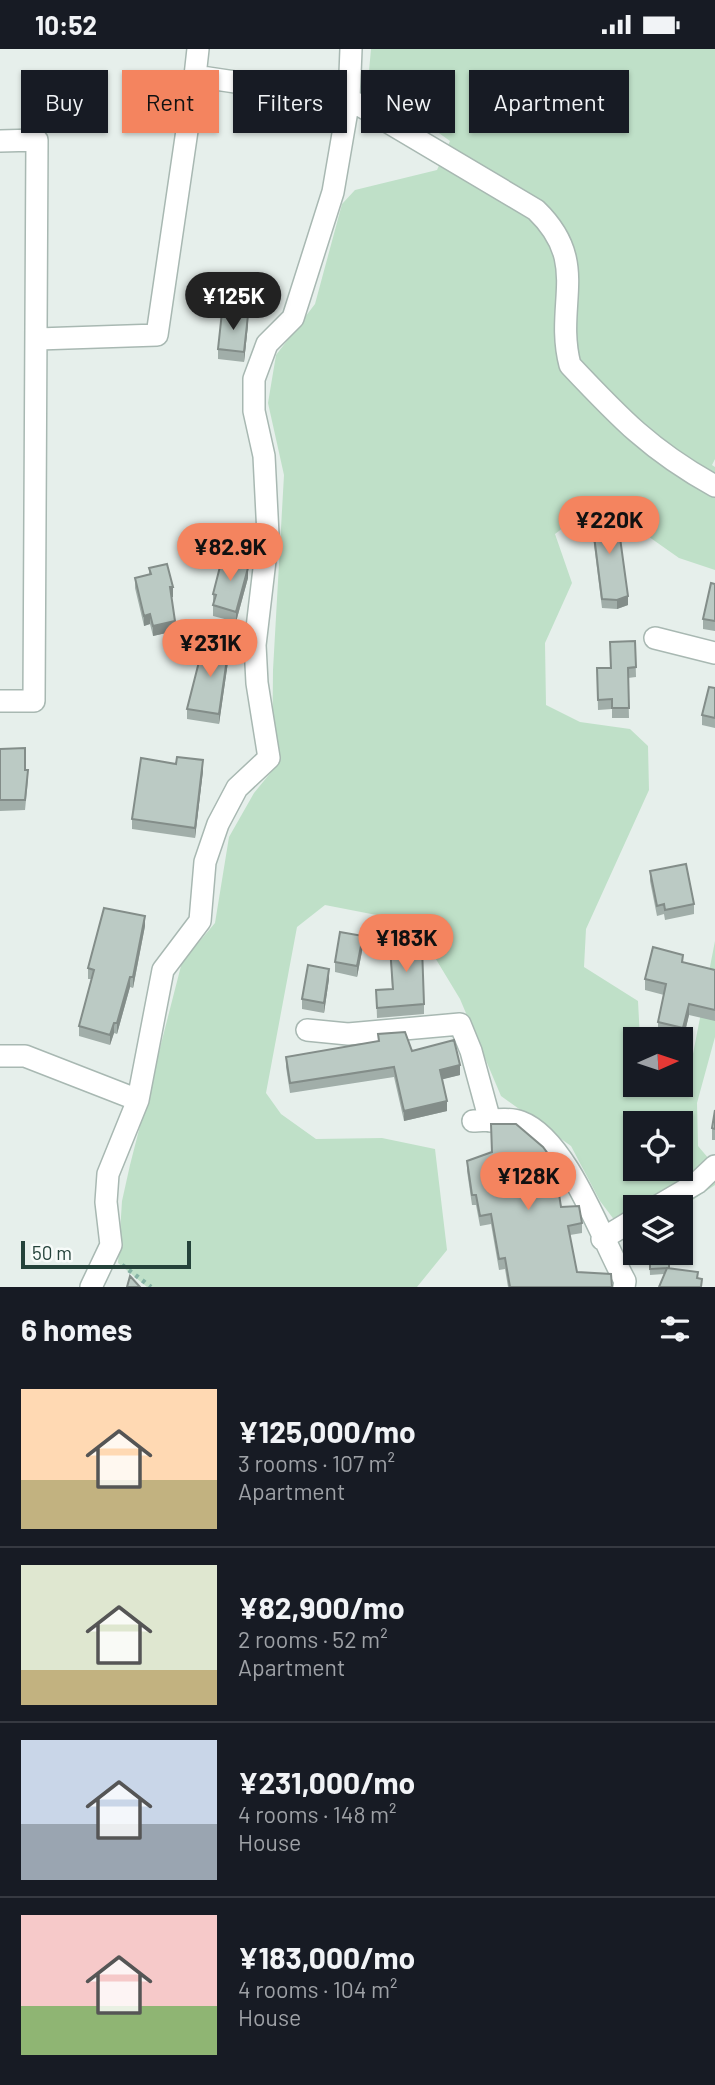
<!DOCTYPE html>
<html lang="en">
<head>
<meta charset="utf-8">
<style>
  body { margin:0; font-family:Barlow,sans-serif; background:#242831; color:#f1f3f6; height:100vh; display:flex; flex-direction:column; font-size:26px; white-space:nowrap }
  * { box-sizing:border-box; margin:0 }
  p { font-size:23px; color:#9ea1a6 }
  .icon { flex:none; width:38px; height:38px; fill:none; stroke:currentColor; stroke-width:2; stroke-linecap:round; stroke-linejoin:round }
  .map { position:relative; height:1238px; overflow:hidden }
  .sheet { display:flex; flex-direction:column; background:#171b24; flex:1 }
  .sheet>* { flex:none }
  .hud { position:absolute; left:21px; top:21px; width:674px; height:63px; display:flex; gap:14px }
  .needle { width:46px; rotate:87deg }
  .buttons { position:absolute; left:623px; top:978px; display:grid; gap:14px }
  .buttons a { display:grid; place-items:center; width:70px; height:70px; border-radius:0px; background:#171b24; box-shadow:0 2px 5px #0004; font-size:35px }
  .scale { position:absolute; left:21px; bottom:18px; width:170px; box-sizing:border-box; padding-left:7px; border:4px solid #24423a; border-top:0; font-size:19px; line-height:24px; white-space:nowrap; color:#24423a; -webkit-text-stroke:5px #f7fbf9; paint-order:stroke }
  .price { position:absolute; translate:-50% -60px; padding:0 16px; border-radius:24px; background:#f4845f; color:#111; font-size:23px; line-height:46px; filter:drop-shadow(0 2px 4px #0008) }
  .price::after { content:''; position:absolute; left:50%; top:42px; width:21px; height:16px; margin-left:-10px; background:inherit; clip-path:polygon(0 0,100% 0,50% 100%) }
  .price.current { background:#222; color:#fff }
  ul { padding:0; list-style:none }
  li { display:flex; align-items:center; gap:21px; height:175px; padding:0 21px }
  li+li { border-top:2px solid #363941 }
  li span { display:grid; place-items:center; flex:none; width:196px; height:140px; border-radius:0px; color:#555 }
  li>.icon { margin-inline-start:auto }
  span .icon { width:84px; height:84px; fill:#fffc; stroke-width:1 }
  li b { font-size:30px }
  h2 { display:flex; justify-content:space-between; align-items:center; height:84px; padding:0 21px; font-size:30px }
  .pill { padding:0 24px; border-radius:0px; background:#171b24; box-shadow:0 2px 5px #0004; font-size:24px; line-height:63px }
  .pill.current { background:#f4845f; color:#111 }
  .status { display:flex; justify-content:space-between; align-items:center; height:49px; padding:0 35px; background:#171b24; direction:ltr }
  .status svg { height:19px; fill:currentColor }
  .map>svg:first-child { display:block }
  .green { fill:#bfe0c8; fill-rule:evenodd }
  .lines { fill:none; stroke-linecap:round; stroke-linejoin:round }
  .minor-casing { stroke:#a8b8b2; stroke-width:24 }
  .path { stroke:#86b3a5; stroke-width:4.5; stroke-dasharray:3.5 5; stroke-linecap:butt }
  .minor { stroke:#fff; stroke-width:21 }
  .wall { fill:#a1aea9 }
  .shaded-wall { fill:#838d89 }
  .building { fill:#bbcac4; stroke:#838d89; stroke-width:2 }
</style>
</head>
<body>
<div class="status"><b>10:52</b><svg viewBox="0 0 49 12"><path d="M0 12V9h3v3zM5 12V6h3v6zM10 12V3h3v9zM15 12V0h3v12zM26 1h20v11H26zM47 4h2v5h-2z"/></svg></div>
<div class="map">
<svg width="715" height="1238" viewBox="0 0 715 1238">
  <rect width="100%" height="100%" fill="#e6efeb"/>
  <!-- green -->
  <path class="green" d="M371 0H715V410L712 416 715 418V521L679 509 598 452 555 485 572 534 545 594 546 656 580 673 630 680 648 697 649 741 586 880 584 918 638 952 640 990H635V1036H681V1008L692 1010 715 892V988L697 1054 698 1097 715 1117V1136L681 1159 635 1158V1190L631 1193 600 1152 571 1097 501 1047 460 950 434 907 433 877 325 856 297 878 266 1044 281 1065 316 1090 382 1089 435 1100 447 1201 417 1238H147L118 1214 122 1152 130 1116 182 913 215 874 229 788 254 744 272 722 273 621 284 426 268 354 276 306 315 255 342 155 355 141 437 121 450 92 368 33ZM635 1074H681V1120H635Z"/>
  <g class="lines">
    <!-- minor casing -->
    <g class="minor-casing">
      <path id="minor" d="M198 0 195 27 349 50 536 161C591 214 554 254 570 316 619 368 651 402 715 437
        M0 92 37 91 34 652H0
        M38 290 157 286 195 27
        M655 589 715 604
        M307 981 348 985 460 975 471 1002 490 1072
        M0 1007H25L138 1051
        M473 1072C487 1072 508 1068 521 1073 567 1090 602 1191 625 1232L624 1238
        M656 1158 697 1134 715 1117
        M602 1190 635 1170
        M91 1238 111 1196 106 1153 108 1125 138 1051 163 921 200 872 205 813 218 775 237 739 269 709 257 634 255 596 268 486 264 407 254 362V330L267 295 293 269 333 143 349 50 351 0"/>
    </g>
    <!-- path -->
    <path class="path" d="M122 1216 151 1238"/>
    <!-- minor -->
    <use href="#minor" class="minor"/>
  </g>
  <!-- wall -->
  <path class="wall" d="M248 276 244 313 218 310V300Z
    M590 455 628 556 617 560 602 559 590 464Z
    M243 517 248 529 236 573 213 567V545Z
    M149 519 173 548H171L175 582 153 587 150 575 144 577 135 539V529L149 526Z
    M715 535V582L703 580V570Z
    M635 592 636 628 628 629 629 669H612V660L598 661 597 619H610Z
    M229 606 219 675 187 670V660Z
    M715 639V679L702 676V666Z
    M0 700 25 721 28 731 25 761 0 762Z
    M203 722 195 789 132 780V770Z
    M650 822 694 855V865L665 871 664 865 657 867 650 832Z
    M145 877 133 939 130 938 117 985 114 984 110 996 79 987V977L92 930H88V919Z
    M363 897 357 928 335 923V913Z
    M390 898 424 955V965L377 969 376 941 392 940Z
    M683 914 715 921V972L689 966 683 991 658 985V973L664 946 645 941V930Z
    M329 930 324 964 302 960V950Z
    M412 1002 460 1026 442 1030 447 1062 404 1072 394 1028 290 1044 286 1018V1008Z
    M715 1061V1091H712V1079Z
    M467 1112 561 1158 582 1174V1184L570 1186 577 1223 612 1238H508L505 1220 499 1221 491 1175 480 1177 476 1156H472L467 1122Z
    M649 1204 669 1219 698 1229 702 1238 664 1225 650 1226Z"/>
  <!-- shaded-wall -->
  <path class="shaded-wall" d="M248 266V276L244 313V303Z
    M248 519V529L236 573V563Z
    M170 538H173V548L170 549Z
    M628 547V556L617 560V551Z
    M150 565V575L144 577V567Z
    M175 572V582L153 587V577Z
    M229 596V606L219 675V665Z
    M203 711V722L195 789V779Z
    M145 867V877L133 939V928Z
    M363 887V897L357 928V917Z
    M329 920V930L324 964V954Z
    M130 928V938L117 985V974Z
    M689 955V966L683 991V979Z
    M114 974V984L110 996V986Z
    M460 1016V1026L440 1031V1021Z
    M447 1052V1062L404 1072V1062Z"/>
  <!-- building -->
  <path class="building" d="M222 263 248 266 244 303 218 300Z
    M590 455 618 474 628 547 617 551 602 550Z
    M223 506 243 511 241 517 248 519 236 563 213 556 216 546 213 545Z
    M167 515 173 538H170L175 572 153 577 150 565 144 567 135 529 151 525 149 519Z
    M711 534 715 535V572L703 570Z
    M635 592 636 618 628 619 629 659H612V650L598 651 597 619H611L610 593Z
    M204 593 229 596 219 665 187 660Z
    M709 638 715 639V669L702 666Z
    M25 699V721H28L25 751H0V700Z
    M177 708 203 711 195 779 132 770 141 709 176 715Z
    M686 815 694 855 665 861 664 855 657 857 650 822Z
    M104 859 145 867 133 928H130L117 974H114L110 986 79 977 94 921 88 919Z
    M421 869 424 955 377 959 376 941 393 940 390 898H401Z
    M340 883 363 887 357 917 335 913Z
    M653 898 683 906 682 913 715 921V961L689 955 683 979 658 973 666 935 645 930Z
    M308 916 329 920 324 954 302 950Z
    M405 983 412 1002 454 991 460 1016 440 1021 447 1052 404 1062 394 1018 290 1034 286 1008 379 992 378 985Z
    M715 1061V1080L712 1079Z
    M491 1075H516L543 1098 554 1113 561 1158 579 1157 582 1174 568 1177 577 1223 611 1225 612 1238H510L505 1209 499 1210 491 1165 480 1167 476 1146H472L467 1112 492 1103Z
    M650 1204H669V1219L650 1220Z
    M667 1219 698 1223 697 1229 702 1230 701 1238H659Z
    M130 1227 140 1238H127Z"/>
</svg>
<div class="buttons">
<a><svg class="needle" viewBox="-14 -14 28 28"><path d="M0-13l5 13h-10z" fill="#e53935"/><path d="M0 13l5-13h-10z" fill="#9ea1a6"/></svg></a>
<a><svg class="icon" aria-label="locate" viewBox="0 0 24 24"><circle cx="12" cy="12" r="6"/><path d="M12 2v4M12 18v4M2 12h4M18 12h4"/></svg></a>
<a><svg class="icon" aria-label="layers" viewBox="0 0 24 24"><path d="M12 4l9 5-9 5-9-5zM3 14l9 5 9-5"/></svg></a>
</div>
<div class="scale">50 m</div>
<b class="price current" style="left:233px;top:283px">¥125K</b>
<b class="price" style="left:609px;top:507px">¥220K</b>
<b class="price" style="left:230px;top:534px">¥82.9K</b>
<b class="price" style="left:210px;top:630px">¥231K</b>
<b class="price" style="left:406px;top:925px">¥183K</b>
<b class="price" style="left:528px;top:1163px">¥128K</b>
<div class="hud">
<a class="pill">Buy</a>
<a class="pill current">Rent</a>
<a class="pill">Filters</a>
<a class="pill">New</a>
<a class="pill">Apartment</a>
</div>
</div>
<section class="sheet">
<h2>6 homes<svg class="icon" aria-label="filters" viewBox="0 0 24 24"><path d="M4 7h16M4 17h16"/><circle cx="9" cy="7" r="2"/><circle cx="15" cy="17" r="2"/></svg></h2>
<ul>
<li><span style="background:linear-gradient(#ffd9b3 65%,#c2b280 0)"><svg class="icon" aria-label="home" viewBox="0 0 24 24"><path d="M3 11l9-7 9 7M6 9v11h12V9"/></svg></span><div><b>¥125,000/mo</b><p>3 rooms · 107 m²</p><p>Apartment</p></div></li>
<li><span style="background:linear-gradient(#dfe7d0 75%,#c2b280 0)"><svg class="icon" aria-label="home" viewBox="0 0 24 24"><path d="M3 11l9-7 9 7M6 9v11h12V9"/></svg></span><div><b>¥82,900/mo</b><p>2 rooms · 52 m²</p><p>Apartment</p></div></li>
<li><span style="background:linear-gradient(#c9d6e8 60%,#9aa5b1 0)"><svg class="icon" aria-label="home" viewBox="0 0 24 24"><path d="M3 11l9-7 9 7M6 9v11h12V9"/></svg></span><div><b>¥231,000/mo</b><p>4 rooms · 148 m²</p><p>House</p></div></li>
<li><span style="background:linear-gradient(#f6c9c9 65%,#8fb573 0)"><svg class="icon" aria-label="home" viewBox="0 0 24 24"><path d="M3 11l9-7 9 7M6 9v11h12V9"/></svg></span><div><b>¥183,000/mo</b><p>4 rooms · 104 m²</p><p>House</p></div></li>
</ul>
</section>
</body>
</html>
